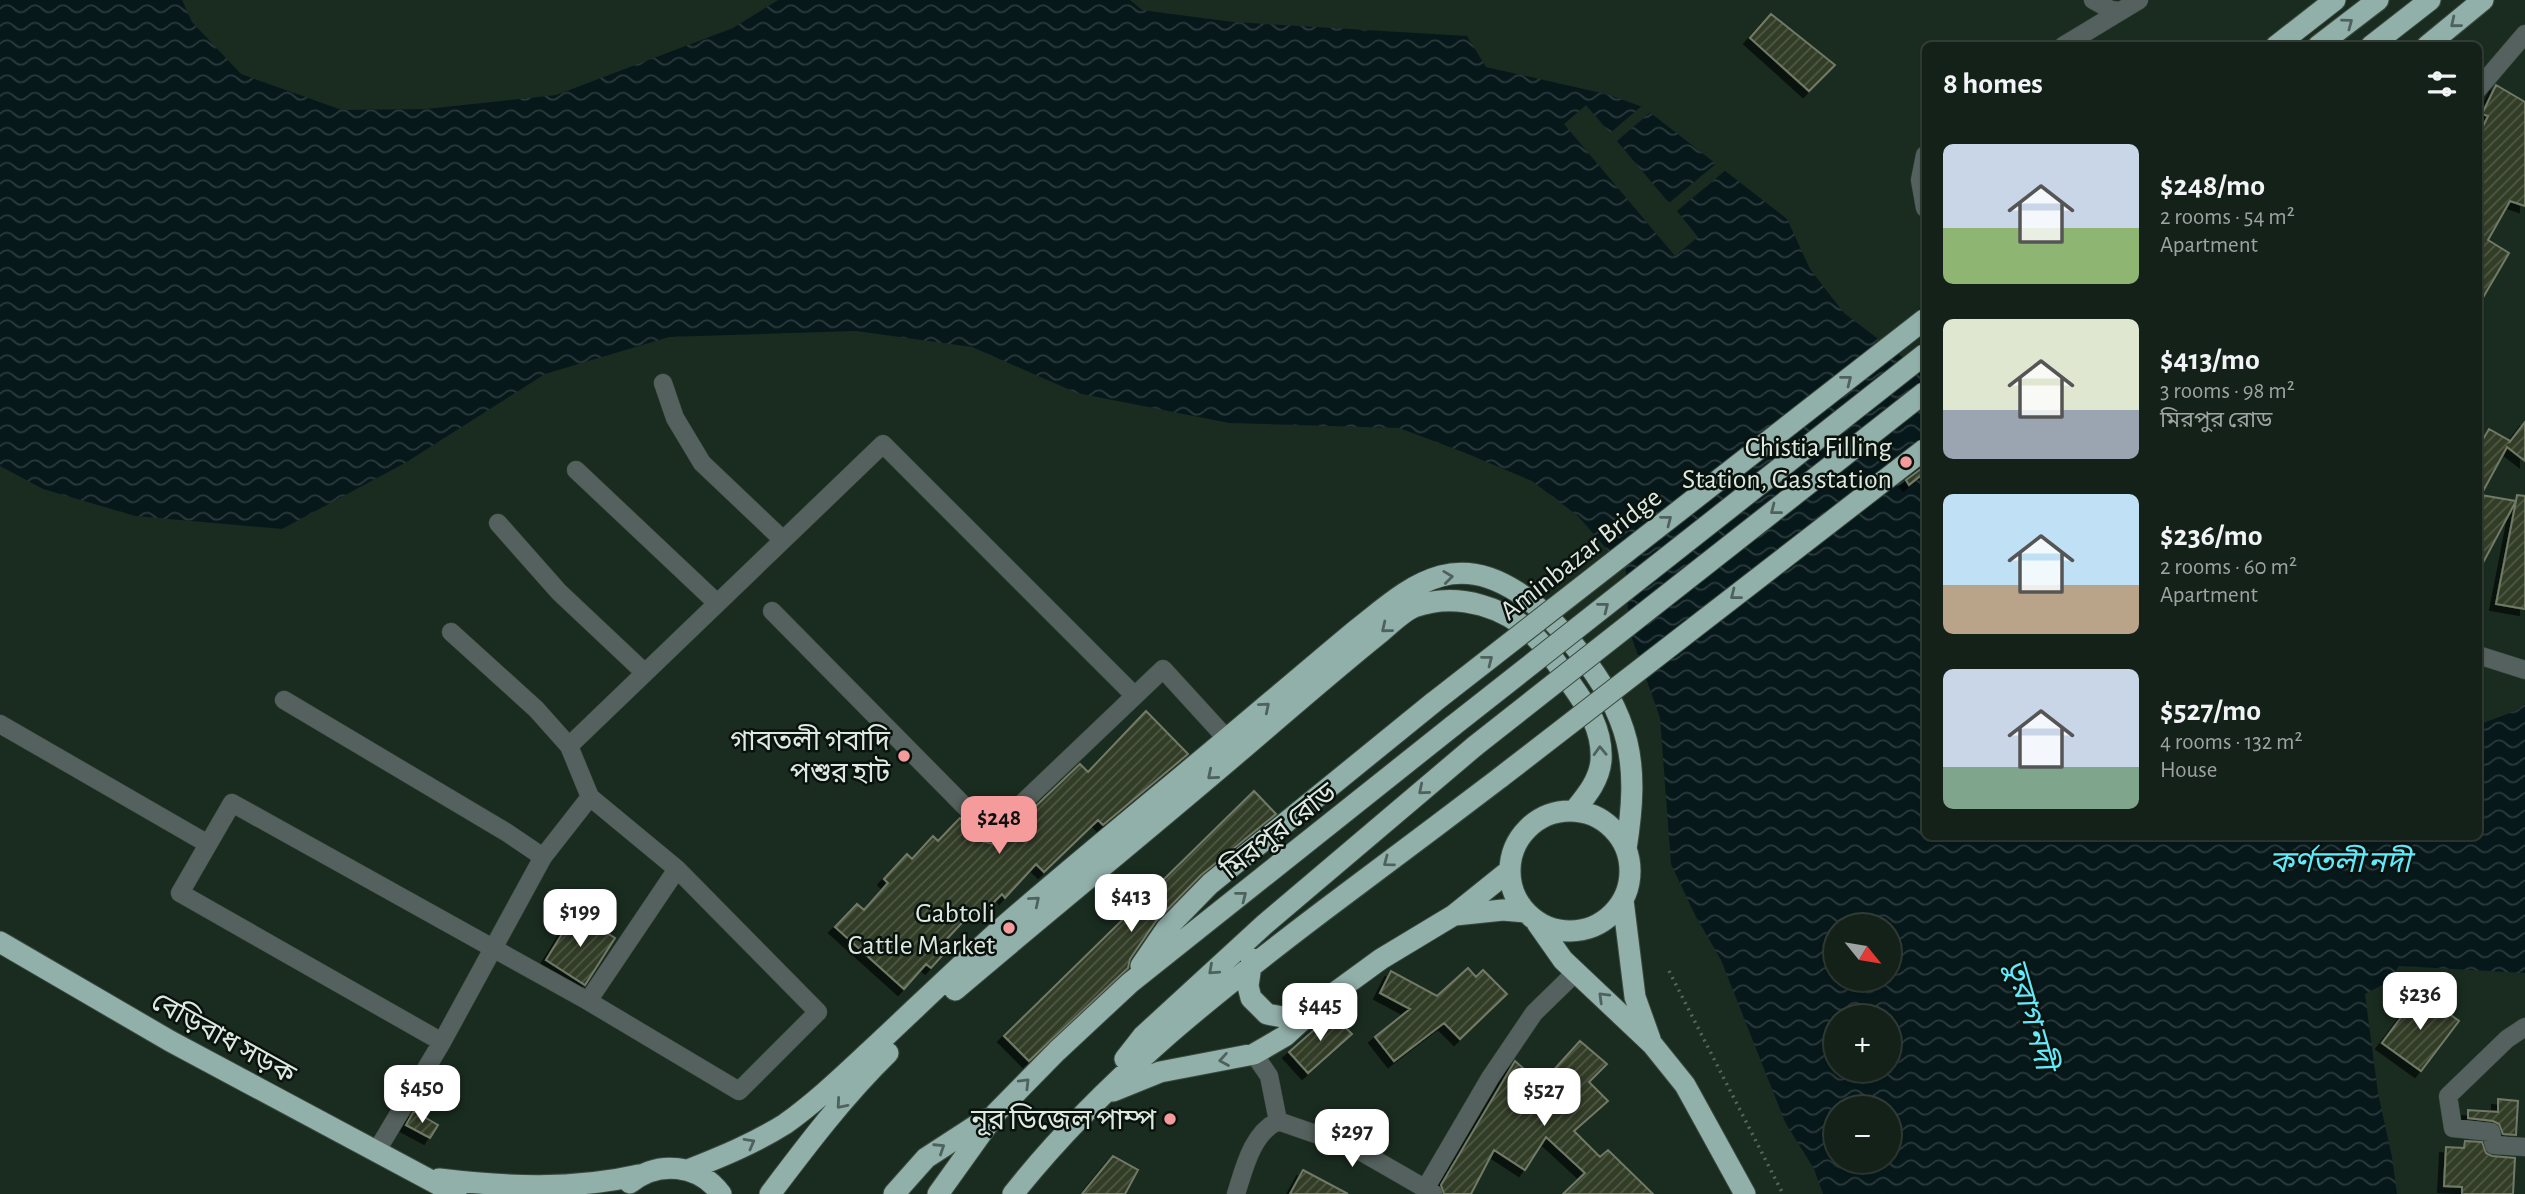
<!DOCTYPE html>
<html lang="en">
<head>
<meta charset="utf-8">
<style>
  body { margin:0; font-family:"Alegreya Sans","Noto Sans Bengali",sans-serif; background:#1d2921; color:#f1f3f6; height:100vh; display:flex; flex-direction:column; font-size:26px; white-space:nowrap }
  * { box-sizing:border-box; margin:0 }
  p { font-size:23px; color:#9da3a2 }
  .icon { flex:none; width:38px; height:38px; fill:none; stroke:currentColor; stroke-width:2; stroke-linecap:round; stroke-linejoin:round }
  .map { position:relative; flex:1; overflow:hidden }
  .drawer { position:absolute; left:1922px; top:42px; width:560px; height:798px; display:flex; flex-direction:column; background:#142118; border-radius:10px; box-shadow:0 2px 5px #0004,0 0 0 2px #333e37 }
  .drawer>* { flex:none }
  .needle { width:46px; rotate:120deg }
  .fabs { position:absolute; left:1824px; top:914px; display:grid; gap:14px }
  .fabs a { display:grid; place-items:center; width:77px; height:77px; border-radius:50%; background:#142118; box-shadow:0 2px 5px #0004,0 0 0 2px #333e37; font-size:35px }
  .price { position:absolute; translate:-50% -60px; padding:0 16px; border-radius:14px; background:#fff; color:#222; font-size:23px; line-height:46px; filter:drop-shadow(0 2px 4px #0008) }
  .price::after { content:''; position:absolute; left:50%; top:42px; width:21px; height:16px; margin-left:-10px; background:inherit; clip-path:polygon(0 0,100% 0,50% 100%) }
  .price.current { background:#f59b9c; color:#111 }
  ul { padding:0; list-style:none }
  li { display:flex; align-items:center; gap:21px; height:175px; padding:0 21px }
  li span { display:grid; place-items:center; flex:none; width:196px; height:140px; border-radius:10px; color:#555 }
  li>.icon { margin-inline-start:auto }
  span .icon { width:84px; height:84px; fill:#fffc; stroke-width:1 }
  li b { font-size:30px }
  h2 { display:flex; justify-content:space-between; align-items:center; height:84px; padding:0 21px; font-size:30px }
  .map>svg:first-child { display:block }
  .water { fill:url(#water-waves); fill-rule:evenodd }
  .pier { fill:#1a2c20 }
  .building { fill:url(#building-hatch); stroke:#717a65; stroke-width:2; filter:url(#shadow) }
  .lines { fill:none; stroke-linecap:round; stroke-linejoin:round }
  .minor-casing { stroke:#394a3f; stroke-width:19 }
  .highway-casing { stroke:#394a3f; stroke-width:23 }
  .path { stroke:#55665b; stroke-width:3.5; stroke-dasharray:2 5; stroke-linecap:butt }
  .minor { stroke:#55615e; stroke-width:18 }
  .highway { stroke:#92b0aa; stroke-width:21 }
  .highway-bridge-casing { stroke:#394a3f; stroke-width:23; stroke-linecap:butt }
  .highway-bridge { stroke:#92b0aa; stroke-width:21 }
  .oneway { stroke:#4e615c }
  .poi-dot { fill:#f59b9c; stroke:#0a120d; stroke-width:2.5 }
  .labels { text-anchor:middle; stroke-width:5; stroke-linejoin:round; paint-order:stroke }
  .poi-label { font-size:28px; fill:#dde9e1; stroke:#0a120d; text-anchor:end }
  .street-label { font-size:28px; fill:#dde9e1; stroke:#0a120d }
  .water-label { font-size:30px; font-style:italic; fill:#61e9fc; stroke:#0a120d }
</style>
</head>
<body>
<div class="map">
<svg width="2525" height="1194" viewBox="0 0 2525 1194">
  <defs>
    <pattern id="water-waves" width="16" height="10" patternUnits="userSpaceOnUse" patternTransform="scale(1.75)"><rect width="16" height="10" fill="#07181b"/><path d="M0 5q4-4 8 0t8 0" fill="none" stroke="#2b3a3c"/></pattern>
    <pattern id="building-hatch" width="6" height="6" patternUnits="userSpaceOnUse" patternTransform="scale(1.75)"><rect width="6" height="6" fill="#333c28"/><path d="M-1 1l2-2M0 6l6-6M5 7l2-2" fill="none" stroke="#505847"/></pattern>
    <filter id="shadow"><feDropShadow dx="-6" dy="6" stdDeviation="0" flood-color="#0009"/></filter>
  </defs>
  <rect width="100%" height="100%" fill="#1a2c20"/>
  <!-- water -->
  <path class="water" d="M0 0H182L192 22 241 74 342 110 426 109 556 95 733 28 778 0H1130L1142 10 1233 22 1467 36 1486 67 1606 94 1643 107 1787 219 1810 269 1844 313 1925 374V836H2478V725L2515 711 2525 704V973L2399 966 2388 982 2365 994 2378 1093 2392 1157 2397 1194H1823L1814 1169 1785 1122 1721 960 1695 915 1671 864 1660 718 1629 630 1626 571 1578 516 1532 481 1463 452 1399 428 1229 423 1077 393 972 347 856 331 669 337 545 374 405 463 282 529 135 516 43 489 0 466ZM1836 926H1888V978H1836ZM1836 1017H1888V1069H1836ZM1836 1108H1888V1160H1836Z"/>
  <!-- pier -->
  <path class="pier" d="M1644 104 1653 110 1617 141 1669 203 1718 162 1727 169 1677 211 1698 237 1675 256 1564 124 1586 105 1610 133Z"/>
  <!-- building -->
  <path class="building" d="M1771 14 1835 65 1809 91 1750 38Z
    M2496 85 2525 102V206L2510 201 2488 240 2509 253 2478 306V137L2488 116 2482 114Z
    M2525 422V461L2507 447 2481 495 2516 501 2517 495 2525 496V609L2496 604 2516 501 2478 572V448L2489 429 2510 441 2509 443Z
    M1921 469 1924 473 1909 485 1906 480Z
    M1146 711 1188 754 1103 825 1098 820 1044 872 1036 864 1005 898 1002 894 979 917 973 911 944 942 950 947 931 968 926 964 904 989 835 927 857 904 864 910 888 883 884 879 907 854 912 859 933 836 938 841 960 818 983 841 993 844 998 842 1080 764 1088 772Z
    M1254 791 1276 814 1201 875 1156 921 1130 959 1128 968 1029 1061 1004 1036Z
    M575 913 615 938 585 985 546 960Z
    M1468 968 1476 977 1483 970 1507 994 1460 1039 1444 1023 1394 1061 1375 1037 1410 1009 1380 993 1391 971 1437 996Z
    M2420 992 2459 1021 2421 1071 2382 1043Z
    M1332 1014 1352 1034 1308 1073 1289 1052Z
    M1580 1041 1607 1064 1589 1082 1608 1101 1574 1131 1600 1157 1608 1150 1653 1194H1563L1585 1173 1546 1137 1525 1170 1494 1150 1471 1194H1444L1441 1185 1515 1061 1541 1084Z
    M2498 1099 2518 1101 2516 1135 2503 1134 2499 1124 2493 1121 2468 1118V1110L2498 1112Z
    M414 1111 438 1125 430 1138 406 1125Z
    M2465 1141 2482 1142 2486 1153 2492 1156 2515 1158 2513 1194H2462V1187L2444 1186 2446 1147 2464 1148Z
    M1113 1156 1138 1170 1125 1194H1082Z
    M1303 1170 1348 1194H1290Z"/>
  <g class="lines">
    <!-- minor casing -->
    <g class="minor-casing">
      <path id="minor" d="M2093 0 2111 10 2120 11
        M2063 46 2139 0
        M2478 89 2525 34
        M1925 155 1920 180 1925 208
        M663 383 675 418 702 463 783 540
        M576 470 717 603
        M498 523 559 592 645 673
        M772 611 991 833 1163 669 1227 739
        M2478 655 2525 670
        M284 700 506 832 543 857
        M0 724 208 844
        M569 746 883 444 1135 696
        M588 1001 677 869
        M2525 1027 2507 1039 2448 1096 2453 1128 2491 1132 2494 1145 2525 1147
        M442 1042 180 893 232 803 588 1001 739 1091 818 1012 677 869 590 797 569 746 536 709 451 632
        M1278 1121 1353 1147 1433 1193
        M376 1152 442 1042 543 857 590 797
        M1425 1189 1490 1078 1534 1013 1577 971
        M1236 1194C1244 1169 1252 1133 1278 1121L1269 1076 1254 1054"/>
    </g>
    <!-- highway casing -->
    <g class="highway-casing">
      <path id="highway" d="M2276 46 2335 0
        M2318 46 2378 0
        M2371 46 2430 0
        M2427 46 2483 0
        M1510 871a60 60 0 1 1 120 0a60 60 0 1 1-120 0Z
        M1623 900 1635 997 1650 1039
        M1455 915 1503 910 1526 912
        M1537 923 1563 960 1652 1044 1685 1085 1745 1194
        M0 942 170 1041 456 1194
        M1252 959 1248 986 1251 998 1267 1014 1288 1018 1322 1002 1381 959 1454 915 1510 870
        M1141 966 1167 928 1210 884 1434 702
        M955 990C1061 900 1170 812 1275 721 1310 691 1345 661 1381 632 1391 624 1402 612 1414 607 1457 591 1509 607 1539 641 1551 654 1561 669 1571 684 1588 708 1603 730 1601 761 1599 781 1586 796 1574 811
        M1125 1059 1143 1036 1265 924 1475 746
        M1113 1091 1160 1072 1254 1054 1285 1036 1310 1013
        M688 1170C721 1157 755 1143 785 1124 816 1102 844 1075 872 1049 916 1008 960 965 1005 925 1092 850 1181 778 1268 704 1298 679 1327 654 1356 630 1382 610 1408 585 1441 576 1495 561 1545 609 1576 648 1631 718 1640 761 1626 849
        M439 1179C505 1187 574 1190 639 1175
        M630 1183C658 1160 699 1164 721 1194
        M770 1194C807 1145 844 1096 888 1053
        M894 1194 926 1158 986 1119
        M938 1194 996 1113 1057 1051 1130 983 1454 725
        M1013 1194C1101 1083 1211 996 1323 911 1382 867 1442 822 1501 777"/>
    </g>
    <!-- path -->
    <path class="path" d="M1669 971 1783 1194"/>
    <!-- minor -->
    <use href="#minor" class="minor"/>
    <!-- highway -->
    <use href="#highway" class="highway"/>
    <!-- highway-bridge casing -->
    <g class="highway-bridge-casing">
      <path id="highway-bridge" d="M1434 702 1925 319
        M1454 725 1925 354
        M1475 746 1925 392
        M1501 777 1925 449"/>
    </g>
    <!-- highway-bridge -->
    <use href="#highway-bridge" class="highway-bridge"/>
  </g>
  <!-- one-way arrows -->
  <defs><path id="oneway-chevron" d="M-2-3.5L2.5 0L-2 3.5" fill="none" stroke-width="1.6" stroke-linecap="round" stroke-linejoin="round" transform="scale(1.75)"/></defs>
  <g class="oneway">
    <use href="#oneway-chevron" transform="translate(2348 23) rotate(-37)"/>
    <use href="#oneway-chevron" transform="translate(2455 23) rotate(141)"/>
    <use href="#oneway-chevron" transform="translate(1847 380) rotate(-38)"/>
    <use href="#oneway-chevron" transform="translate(1775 510) rotate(142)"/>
    <use href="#oneway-chevron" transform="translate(1667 520) rotate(-38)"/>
    <use href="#oneway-chevron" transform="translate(1448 577) rotate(-7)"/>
    <use href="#oneway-chevron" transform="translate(1735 595) rotate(142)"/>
    <use href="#oneway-chevron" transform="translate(1604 607) rotate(-38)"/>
    <use href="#oneway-chevron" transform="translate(1386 628) rotate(141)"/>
    <use href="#oneway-chevron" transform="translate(1488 660) rotate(-38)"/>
    <use href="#oneway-chevron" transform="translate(1265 707) rotate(-40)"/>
    <use href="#oneway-chevron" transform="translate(1600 751) rotate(-92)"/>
    <use href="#oneway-chevron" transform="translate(1212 775) rotate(140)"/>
    <use href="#oneway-chevron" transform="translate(1423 790) rotate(140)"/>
    <use href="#oneway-chevron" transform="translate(1388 862) rotate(143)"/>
    <use href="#oneway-chevron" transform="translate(1242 896) rotate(-38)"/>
    <use href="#oneway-chevron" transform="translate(1035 901) rotate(-40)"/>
    <use href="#oneway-chevron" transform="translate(1213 970) rotate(138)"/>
    <use href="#oneway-chevron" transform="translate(1603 997) rotate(-136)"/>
    <use href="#oneway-chevron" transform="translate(1224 1060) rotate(170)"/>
    <use href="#oneway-chevron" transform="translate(1025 1083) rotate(-45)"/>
    <use href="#oneway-chevron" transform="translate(841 1104) rotate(131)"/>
    <use href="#oneway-chevron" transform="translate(750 1143) rotate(-29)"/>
    <use href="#oneway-chevron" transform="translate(940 1148) rotate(-33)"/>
  </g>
  <!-- markers -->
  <g class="poi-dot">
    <circle cx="1906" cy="462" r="7"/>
    <circle cx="904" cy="756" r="7"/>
    <circle cx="1009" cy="928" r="7"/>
    <circle cx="1170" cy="1119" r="7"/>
  </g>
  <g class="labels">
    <!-- poi labels -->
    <g class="poi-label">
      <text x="1892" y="456">Chistia Filling<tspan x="1892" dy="32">Station, Gas station</tspan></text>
      <text x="890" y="750">গাবতলী গবাদি<tspan x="890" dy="32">পশুর হাট</tspan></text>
      <text x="995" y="922">Gabtoli<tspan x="995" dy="32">Cattle Market</tspan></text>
      <text x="1156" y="1129">নূর ডিজেল পাম্প</text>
    </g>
    <!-- street labels -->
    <g class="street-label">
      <text transform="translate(1580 553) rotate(-38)" y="10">Aminbazar Bridge</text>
      <text transform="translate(1278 830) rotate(-38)" y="10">মিরপুর রোড</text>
      <text transform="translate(224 1037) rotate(29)" y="10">বেড়িবাধ সড়ক</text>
    </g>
    <!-- water labels -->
    <g class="water-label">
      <text x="2340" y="872">কর্ণতলী নদী</text>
      <text transform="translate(2031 1014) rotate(74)" y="10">তুরাগ নদী</text>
    </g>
  </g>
</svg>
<div class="fabs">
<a><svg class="needle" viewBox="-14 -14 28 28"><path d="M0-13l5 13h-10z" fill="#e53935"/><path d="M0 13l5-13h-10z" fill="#9da3a2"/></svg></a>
<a>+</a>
<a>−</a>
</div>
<b class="price current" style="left:999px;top:856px">$248</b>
<b class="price" style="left:1131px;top:934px">$413</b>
<b class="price" style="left:580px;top:949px">$199</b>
<b class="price" style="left:2420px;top:1032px">$236</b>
<b class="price" style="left:1320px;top:1043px">$445</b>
<b class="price" style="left:422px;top:1125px">$450</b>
<b class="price" style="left:1544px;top:1128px">$527</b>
<b class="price" style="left:1352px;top:1169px">$297</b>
<section class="drawer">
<h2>8 homes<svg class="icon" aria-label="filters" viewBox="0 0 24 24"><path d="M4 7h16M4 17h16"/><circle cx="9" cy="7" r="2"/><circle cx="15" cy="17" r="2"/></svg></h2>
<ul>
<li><span style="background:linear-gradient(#c9d6e8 60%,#8fb573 0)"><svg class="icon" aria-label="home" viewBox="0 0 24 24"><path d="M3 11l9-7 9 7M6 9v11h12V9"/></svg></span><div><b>$248/mo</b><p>2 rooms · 54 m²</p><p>Apartment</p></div></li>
<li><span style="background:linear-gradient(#dfe7d0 65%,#9aa5b1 0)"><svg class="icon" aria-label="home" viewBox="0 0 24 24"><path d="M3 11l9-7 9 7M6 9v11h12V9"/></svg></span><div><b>$413/mo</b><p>3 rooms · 98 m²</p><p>মিরপুর রোড</p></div></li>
<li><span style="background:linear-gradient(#bfe0f5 65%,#b9a48a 0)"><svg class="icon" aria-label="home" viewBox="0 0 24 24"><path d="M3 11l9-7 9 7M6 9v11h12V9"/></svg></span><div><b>$236/mo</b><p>2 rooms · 60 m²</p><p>Apartment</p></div></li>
<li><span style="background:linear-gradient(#c9d6e8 70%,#7fa58c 0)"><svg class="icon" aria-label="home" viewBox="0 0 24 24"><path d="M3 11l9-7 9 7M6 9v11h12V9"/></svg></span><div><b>$527/mo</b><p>4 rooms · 132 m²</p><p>House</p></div></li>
</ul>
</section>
</div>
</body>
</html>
